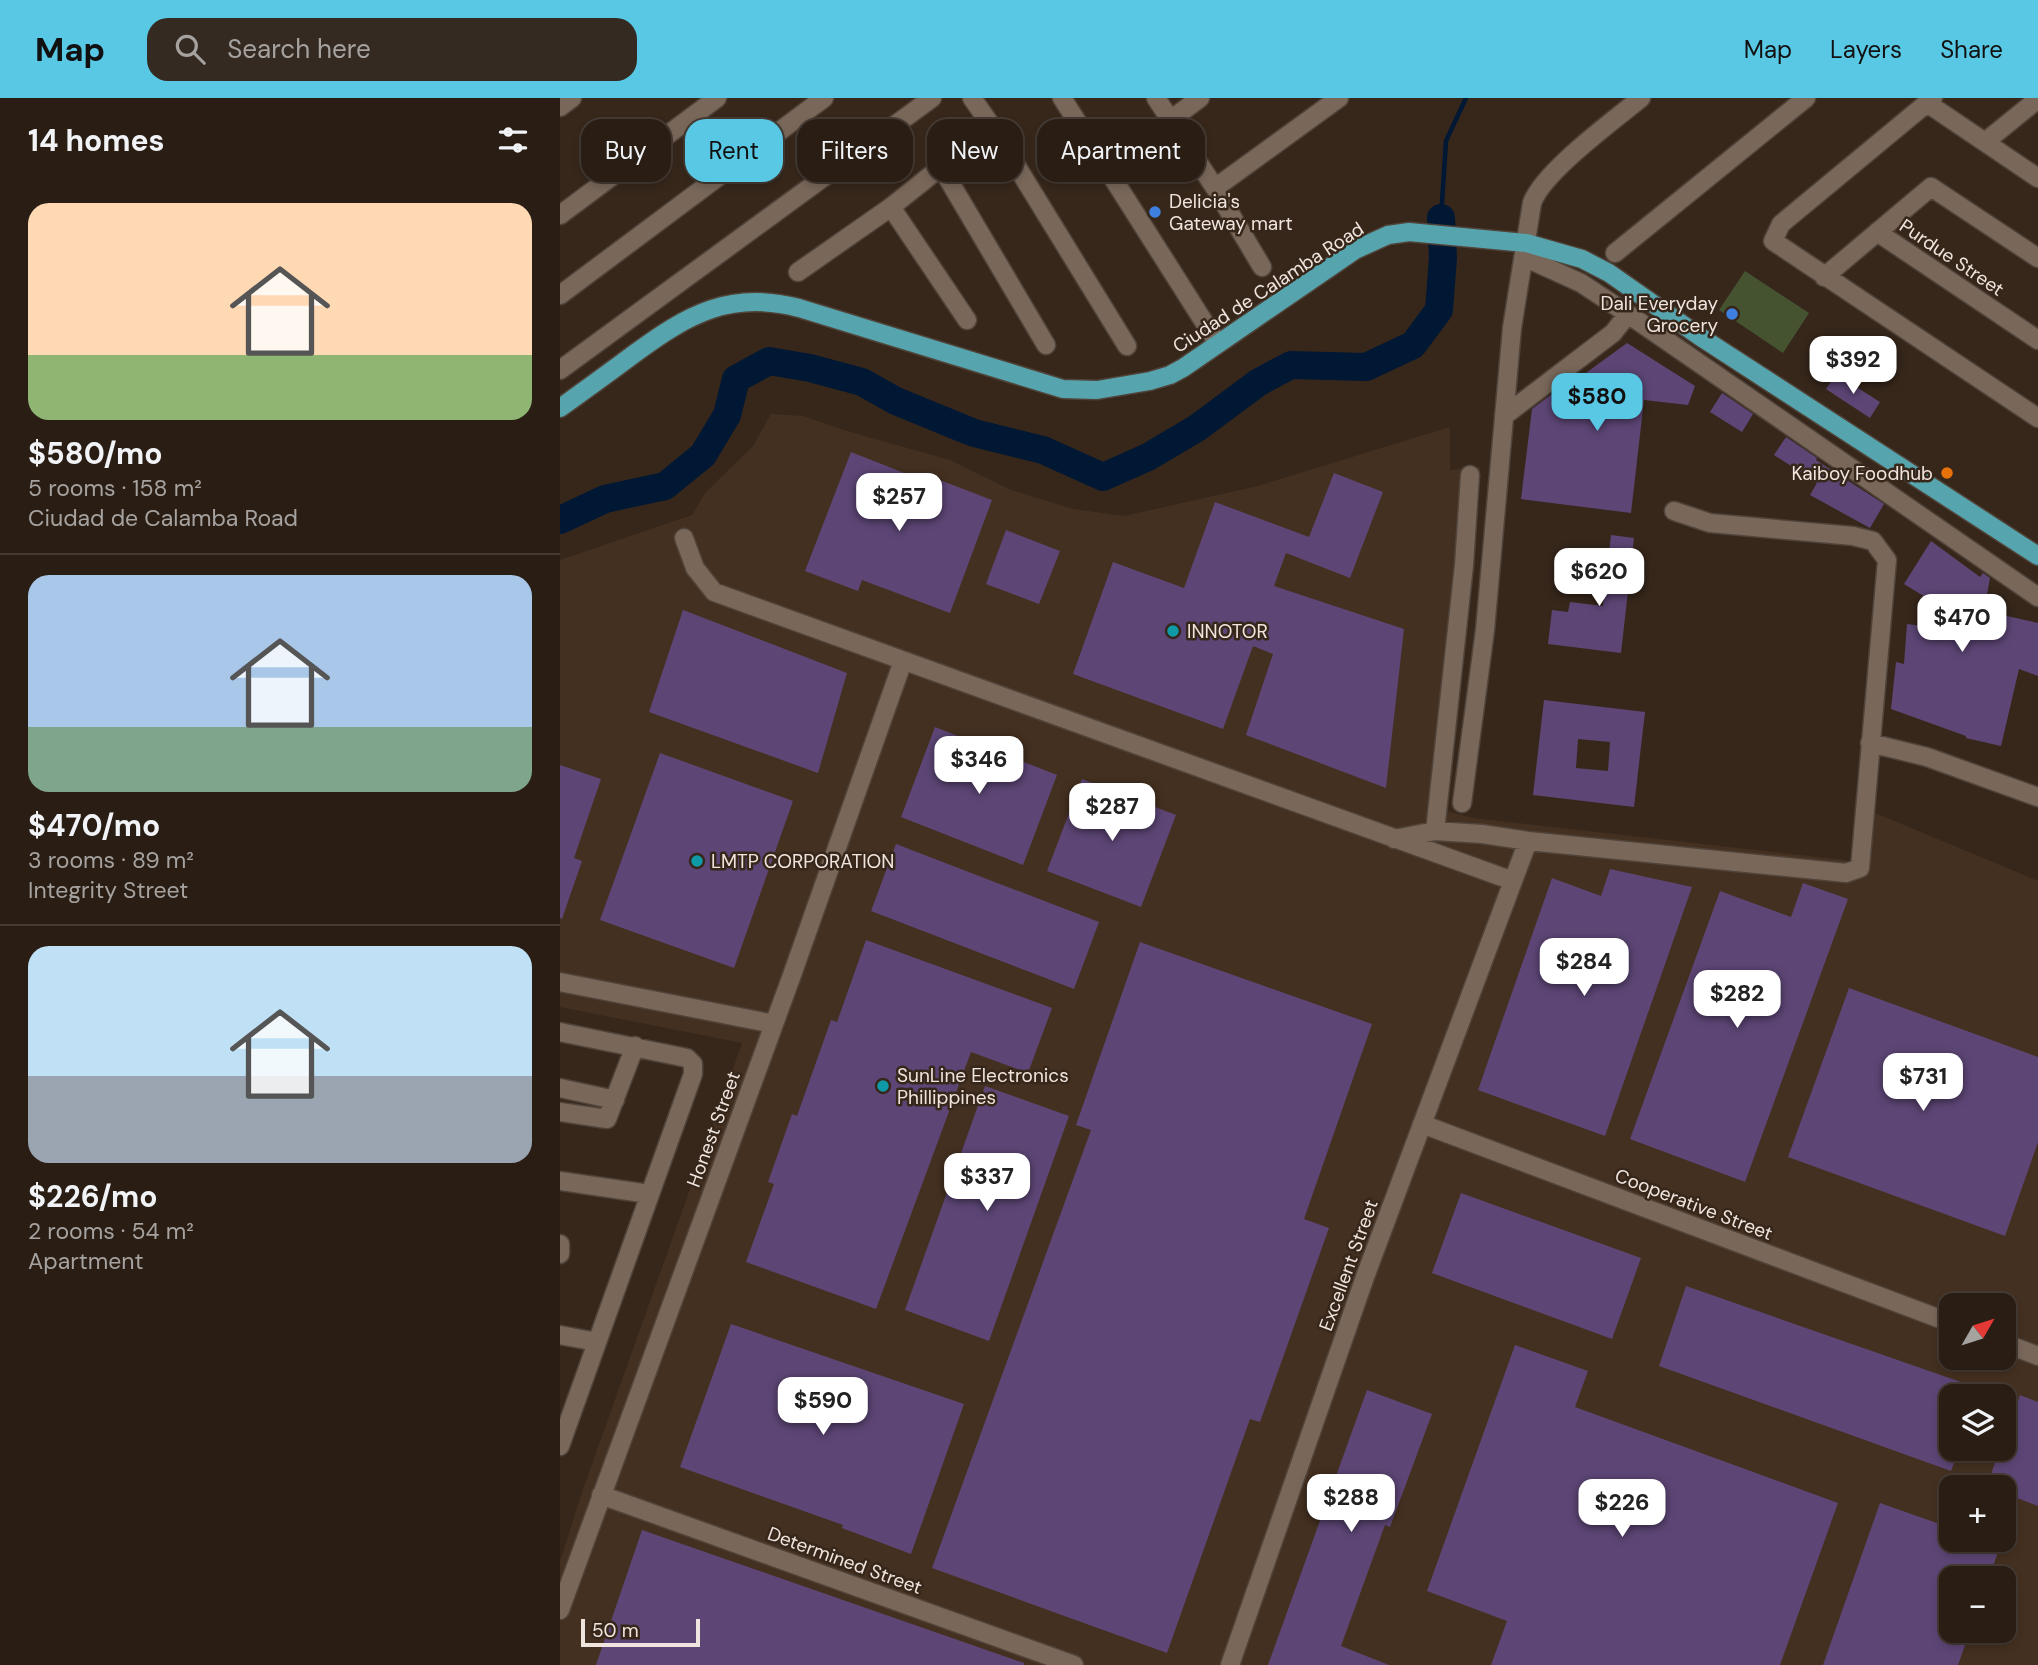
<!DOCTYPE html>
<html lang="en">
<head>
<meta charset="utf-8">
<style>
  body { margin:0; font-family:"DM Sans",sans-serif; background:#352a22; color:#f1f3f6; height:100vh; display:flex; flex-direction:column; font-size:26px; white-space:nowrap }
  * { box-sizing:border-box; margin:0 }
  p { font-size:23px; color:#a5a2a0 }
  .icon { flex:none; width:38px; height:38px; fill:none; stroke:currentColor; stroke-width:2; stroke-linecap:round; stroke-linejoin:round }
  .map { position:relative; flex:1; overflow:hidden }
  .side { display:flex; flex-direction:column; background:#291d14; width:560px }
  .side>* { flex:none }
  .top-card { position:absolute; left:21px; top:21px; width:665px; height:63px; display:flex; gap:14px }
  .needle { width:46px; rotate:51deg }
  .controls { position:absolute; left:1379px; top:1195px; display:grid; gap:14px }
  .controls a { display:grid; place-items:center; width:77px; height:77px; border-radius:14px; background:#291d14; box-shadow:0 4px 10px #0003,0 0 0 2px #453b34; font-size:35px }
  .scale { position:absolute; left:21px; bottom:18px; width:119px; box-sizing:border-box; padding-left:7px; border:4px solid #f0e5de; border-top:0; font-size:19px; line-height:24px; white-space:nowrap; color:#f0e5de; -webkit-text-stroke:5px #37271b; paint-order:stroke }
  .price { position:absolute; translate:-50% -60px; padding:0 16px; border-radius:14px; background:#fff; color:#222; font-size:23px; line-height:46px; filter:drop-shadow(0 2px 4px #0008) }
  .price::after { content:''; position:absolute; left:50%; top:42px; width:21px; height:16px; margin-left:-10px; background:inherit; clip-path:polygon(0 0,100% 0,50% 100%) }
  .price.active { background:#59c8e5; color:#111 }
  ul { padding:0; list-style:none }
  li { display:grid; align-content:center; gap:14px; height:371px; padding:0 28px }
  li+li { border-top:2px solid #453b34 }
  li span { display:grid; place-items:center; height:217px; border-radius:21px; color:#555 }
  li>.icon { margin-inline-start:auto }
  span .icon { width:126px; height:126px; fill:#fffc; stroke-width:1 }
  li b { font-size:30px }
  h2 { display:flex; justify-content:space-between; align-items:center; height:84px; padding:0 28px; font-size:30px }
  .chip { padding:0 24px; border-radius:21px; background:#291d14; box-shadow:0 4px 10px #0003,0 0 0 2px #453b34; font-size:24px; line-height:63px }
  .chip.active { background:#59c8e5; color:#111 }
  header { display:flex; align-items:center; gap:42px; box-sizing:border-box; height:98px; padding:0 35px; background:#59c8e5; color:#111 }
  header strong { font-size:33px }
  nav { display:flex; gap:38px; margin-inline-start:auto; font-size:24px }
  .search { width:490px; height:63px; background:#352a22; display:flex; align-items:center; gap:18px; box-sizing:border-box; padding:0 24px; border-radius:21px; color:#a5a2a0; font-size:26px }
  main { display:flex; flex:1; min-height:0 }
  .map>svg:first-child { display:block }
  .built { fill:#443020; fill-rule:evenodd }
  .green { fill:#455330 }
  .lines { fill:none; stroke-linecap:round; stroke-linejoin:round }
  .stream { stroke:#001833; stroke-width:4.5 }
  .river { stroke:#001833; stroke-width:28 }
  .building { fill:#5d4676; fill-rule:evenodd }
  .minor-casing { stroke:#504339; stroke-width:21 }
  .major-casing { stroke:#504339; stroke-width:21 }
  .minor { stroke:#79675a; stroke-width:18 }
  .major { stroke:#56a5ae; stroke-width:18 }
  .shop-dot { fill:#3f7fe0; stroke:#37271b; stroke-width:2.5 }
  .food-dot { fill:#e8710a; stroke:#37271b; stroke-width:2.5 }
  .culture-dot { fill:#0f9aa8; stroke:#37271b; stroke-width:2.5 }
  .labels { text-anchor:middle; stroke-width:5; stroke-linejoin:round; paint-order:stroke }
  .poi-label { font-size:19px; fill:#f0e5de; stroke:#37271b; text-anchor:start }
  .street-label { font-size:19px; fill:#f0e5de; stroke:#37271b }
</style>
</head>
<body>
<header>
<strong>Map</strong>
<div class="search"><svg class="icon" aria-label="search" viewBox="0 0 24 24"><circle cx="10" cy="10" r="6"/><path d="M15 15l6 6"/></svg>Search here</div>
<nav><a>Map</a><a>Layers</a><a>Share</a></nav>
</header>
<main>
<section class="side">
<h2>14 homes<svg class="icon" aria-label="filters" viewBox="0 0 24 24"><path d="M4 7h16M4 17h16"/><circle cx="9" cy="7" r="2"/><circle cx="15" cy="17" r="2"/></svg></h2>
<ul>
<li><span style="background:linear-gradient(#ffd9b3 70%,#8fb573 0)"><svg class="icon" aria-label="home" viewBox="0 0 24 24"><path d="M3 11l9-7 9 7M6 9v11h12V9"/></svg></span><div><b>$580/mo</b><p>5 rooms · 158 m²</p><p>Ciudad de Calamba Road</p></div></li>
<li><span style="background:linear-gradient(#a9c7e8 70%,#7fa58c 0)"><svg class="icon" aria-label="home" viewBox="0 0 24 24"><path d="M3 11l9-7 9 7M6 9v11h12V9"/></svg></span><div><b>$470/mo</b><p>3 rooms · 89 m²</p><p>Integrity Street</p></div></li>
<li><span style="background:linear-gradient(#bfe0f5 60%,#9aa5b1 0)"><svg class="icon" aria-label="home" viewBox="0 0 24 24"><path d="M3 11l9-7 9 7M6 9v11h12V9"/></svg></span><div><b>$226/mo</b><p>2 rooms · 54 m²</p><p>Apartment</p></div></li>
</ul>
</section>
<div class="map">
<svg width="1478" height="1567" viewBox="0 0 1478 1567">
  <rect width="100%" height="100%" fill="#37271b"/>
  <!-- built -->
  <path class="built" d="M211 316 243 318 287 333 390 362 451 392 513 411 564 418 698 388 890 329V372L920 369 887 713 913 720 1285 762 1303 774 1315 715 1478 783V1567H0V1464L21 1397 182 945 0 909V462L132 417 145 395 193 348ZM1391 1208H1444V1260H1391ZM1391 1298H1444V1351H1391ZM1391 1390H1444V1442H1391ZM1391 1480H1444V1533H1391Z"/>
  <!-- green -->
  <path class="green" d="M1185 173 1249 215 1223 255 1159 212Z"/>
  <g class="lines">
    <!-- stream -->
    <path class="stream" d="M881 120 886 43 906 0"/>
    <!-- river -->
    <path class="river" d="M0 422 45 401 105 388 143 357 167 317 176 281 209 263 250 270 302 284 336 303 414 335 483 352 543 379 588 359 637 330 699 284 731 267 806 269 853 247 879 212 883 160 881 120"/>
  </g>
  <!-- building -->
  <path class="building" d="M1067 245 1135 288 1128 307 1084 302 1071 415 961 401 972 311 992 296 1008 298 1019 280Z
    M1276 276 1320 304 1310 320 1266 291Z
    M1162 295 1193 316 1182 334 1150 314Z
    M1226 339 1257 360 1256 362 1324 406 1310 430 1250 397 1257 385 1214 357Z
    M291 354 362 382 364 376 432 402 390 515 302 482 298 493 245 473Z
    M774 375 823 394 790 480 726 455 714 488 844 531 826 690 686 637 713 556 693 548 663 631 513 576 553 464 624 490 655 404 749 439Z
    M446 432 500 453 479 506 426 486Z
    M1051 437 1074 440 1061 555 988 546 992 512 1008 514 1010 504 1043 508Z
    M1371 443 1420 479 1423 475 1430 480 1424 513 1478 525V578L1459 571 1441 648 1406 640V638L1331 611 1336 564 1344 566 1347 526 1379 530 1380 508 1344 486Z
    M123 512 287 575 258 675 89 614Z
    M984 602 1085 614 1074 709 973 697ZM1018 641 1050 644 1048 673 1016 670Z
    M375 629 497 677 463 767 341 719Z
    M100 655 233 703 174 870 40 822Z
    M0 667 41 681 14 760 22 763 2 821 0 820Z
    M522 681 616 717 581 809 487 773Z
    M336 746 539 824 514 891 311 813Z
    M1050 771 1132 789 1045 1038 918 992 992 780 1041 798Z
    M1243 785 1288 801 1185 1084 1070 1041 1160 793 1231 819Z
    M306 842 492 910 468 975 411 954 316 1211 186 1164 214 1086 208 1084 232 1016 237 1018 271 922 277 924Z
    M580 844 812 926 744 1121 769 1130 700 1324 690 1321 607 1555 372 1470 531 1032 516 1027Z
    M1289 890 1478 959V1044L1445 1138 1228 1059Z
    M425 988 509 1018 429 1243 345 1212Z
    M901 1095 1081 1160 1052 1241 872 1175Z
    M1126 1188 1438 1297V1298H1391V1351H1399L1391 1373 1099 1268Z
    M171 1226 404 1306 351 1456 282 1430 283 1427 120 1369Z
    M955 1247 1028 1273 1015 1309 1278 1405 1220 1567H931L947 1523 867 1493Z
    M807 1292 872 1316 830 1429 825 1427 781 1548 829 1567H708Z
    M1460 1297 1478 1304V1408L1444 1395V1390H1426L1440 1351H1444V1341Z
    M1320 1405 1391 1430V1442H1423L1440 1448 1429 1480H1391V1533H1410L1398 1567H1263Z
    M82 1432 464 1565V1567H36Z"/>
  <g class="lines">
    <!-- minor casing -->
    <g class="minor-casing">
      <path id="minor" d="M412 0 435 33 567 248
        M502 0 658 246
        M596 0 655 90 702 169
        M1373 0 1221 126 1213 143 1478 320
        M1367 5 1478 80
        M0 9 12 0
        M609 23 640 0
        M1425 44 1478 1
        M381 69 486 247
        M655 90 779 0
        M331 109 407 222
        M0 117 157 0
        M1317 134 1478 242
        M1055 155 1246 0
        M964 159 1021 185 1068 216
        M238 174 331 109 381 69 435 33
        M1264 179 1371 89 1478 160
        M0 197 264 0
        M0 272 372 0
        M944 318 1053 235 1068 216 1478 499
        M124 440 135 470 154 494 953 783
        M1310 645 1367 659 1478 699
        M902 705 925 532 952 230 972 105C983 74 1053 23 1081 0
        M875 733 904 467 910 377
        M834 741 875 733 922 736 968 743 1286 775 1300 770 1327 462 1313 443 1293 438 1150 425 1114 413
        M0 884 214 926
        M0 934 127 960 133 966V976L0 1348
        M0 990 55 1002
        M0 1014 47 1021 75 948
        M862 1026 1391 1225
        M0 1083 89 1096
        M0 1146V1156
        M0 1237 37 1244
        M1444 1245 1478 1258
        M41 1397 514 1567
        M0 1512 232 877 343 563
        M670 1567 805 1179 968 743"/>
    </g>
    <!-- major casing -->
    <g class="major-casing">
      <path id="major" d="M0 310C25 292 50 274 74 256 128 216 171 192 239 210L503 291 537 292 590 283 610 277 623 270 795 152 828 137 849 134 966 145 1022 161 1049 175 1139 238 1478 458"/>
    </g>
    <!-- minor -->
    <use href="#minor" class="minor"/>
    <!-- major -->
    <use href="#major" class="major"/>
  </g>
  <!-- markers -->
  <g class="shop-dot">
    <circle cx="595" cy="114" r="7"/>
    <circle cx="1172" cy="216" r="7"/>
  </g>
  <circle class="food-dot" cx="1387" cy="375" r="7"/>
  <g class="culture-dot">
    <circle cx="613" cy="533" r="7"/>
    <circle cx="137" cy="763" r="7"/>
    <circle cx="323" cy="988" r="7"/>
  </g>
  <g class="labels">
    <!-- poi labels -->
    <g class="poi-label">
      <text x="609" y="110">Delicia's<tspan x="609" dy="22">Gateway mart</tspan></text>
      <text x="1158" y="212" text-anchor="end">Dali Everyday<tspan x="1158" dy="22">Grocery</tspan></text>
      <text x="1373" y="382" text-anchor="end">Kaiboy Foodhub</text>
      <text x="627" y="540">INNOTOR</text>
      <text x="151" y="770">LMTP CORPORATION</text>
      <text x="337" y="984">SunLine Electronics<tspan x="337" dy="22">Phillippines</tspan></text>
    </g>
    <!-- street labels -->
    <g class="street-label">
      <text transform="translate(1392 159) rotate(34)" y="7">Purdue Street</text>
      <text transform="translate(708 189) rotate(-33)" y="7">Ciudad de Calamba Road</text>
      <text transform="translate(153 1031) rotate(-70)" y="7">Honest Street</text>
      <text transform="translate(1134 1106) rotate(21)" y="7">Cooperative Street</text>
      <text transform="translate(788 1167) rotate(-70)" y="7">Excellent Street</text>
      <text transform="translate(285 1462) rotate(20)" y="7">Determined Street</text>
    </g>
  </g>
</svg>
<div class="controls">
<a><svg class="needle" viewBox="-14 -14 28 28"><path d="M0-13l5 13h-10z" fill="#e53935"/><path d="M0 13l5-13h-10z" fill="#a5a2a0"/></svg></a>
<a><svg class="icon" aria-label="layers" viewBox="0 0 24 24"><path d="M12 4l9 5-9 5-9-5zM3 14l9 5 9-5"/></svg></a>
<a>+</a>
<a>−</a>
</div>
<div class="scale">50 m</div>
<b class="price" style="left:1293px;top:298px">$392</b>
<b class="price active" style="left:1037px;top:335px">$580</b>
<b class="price" style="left:339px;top:435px">$257</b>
<b class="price" style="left:1039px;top:510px">$620</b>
<b class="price" style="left:1402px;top:556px">$470</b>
<b class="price" style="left:419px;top:698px">$346</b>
<b class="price" style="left:552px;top:745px">$287</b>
<b class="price" style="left:1024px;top:900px">$284</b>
<b class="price" style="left:1177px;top:932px">$282</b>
<b class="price" style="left:1363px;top:1015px">$731</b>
<b class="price" style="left:427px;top:1115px">$337</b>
<b class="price" style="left:263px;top:1339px">$590</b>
<b class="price" style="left:791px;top:1436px">$288</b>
<b class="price" style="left:1062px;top:1441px">$226</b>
<div class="top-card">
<a class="chip">Buy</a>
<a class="chip active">Rent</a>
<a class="chip">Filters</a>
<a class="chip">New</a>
<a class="chip">Apartment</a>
</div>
</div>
</main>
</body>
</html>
